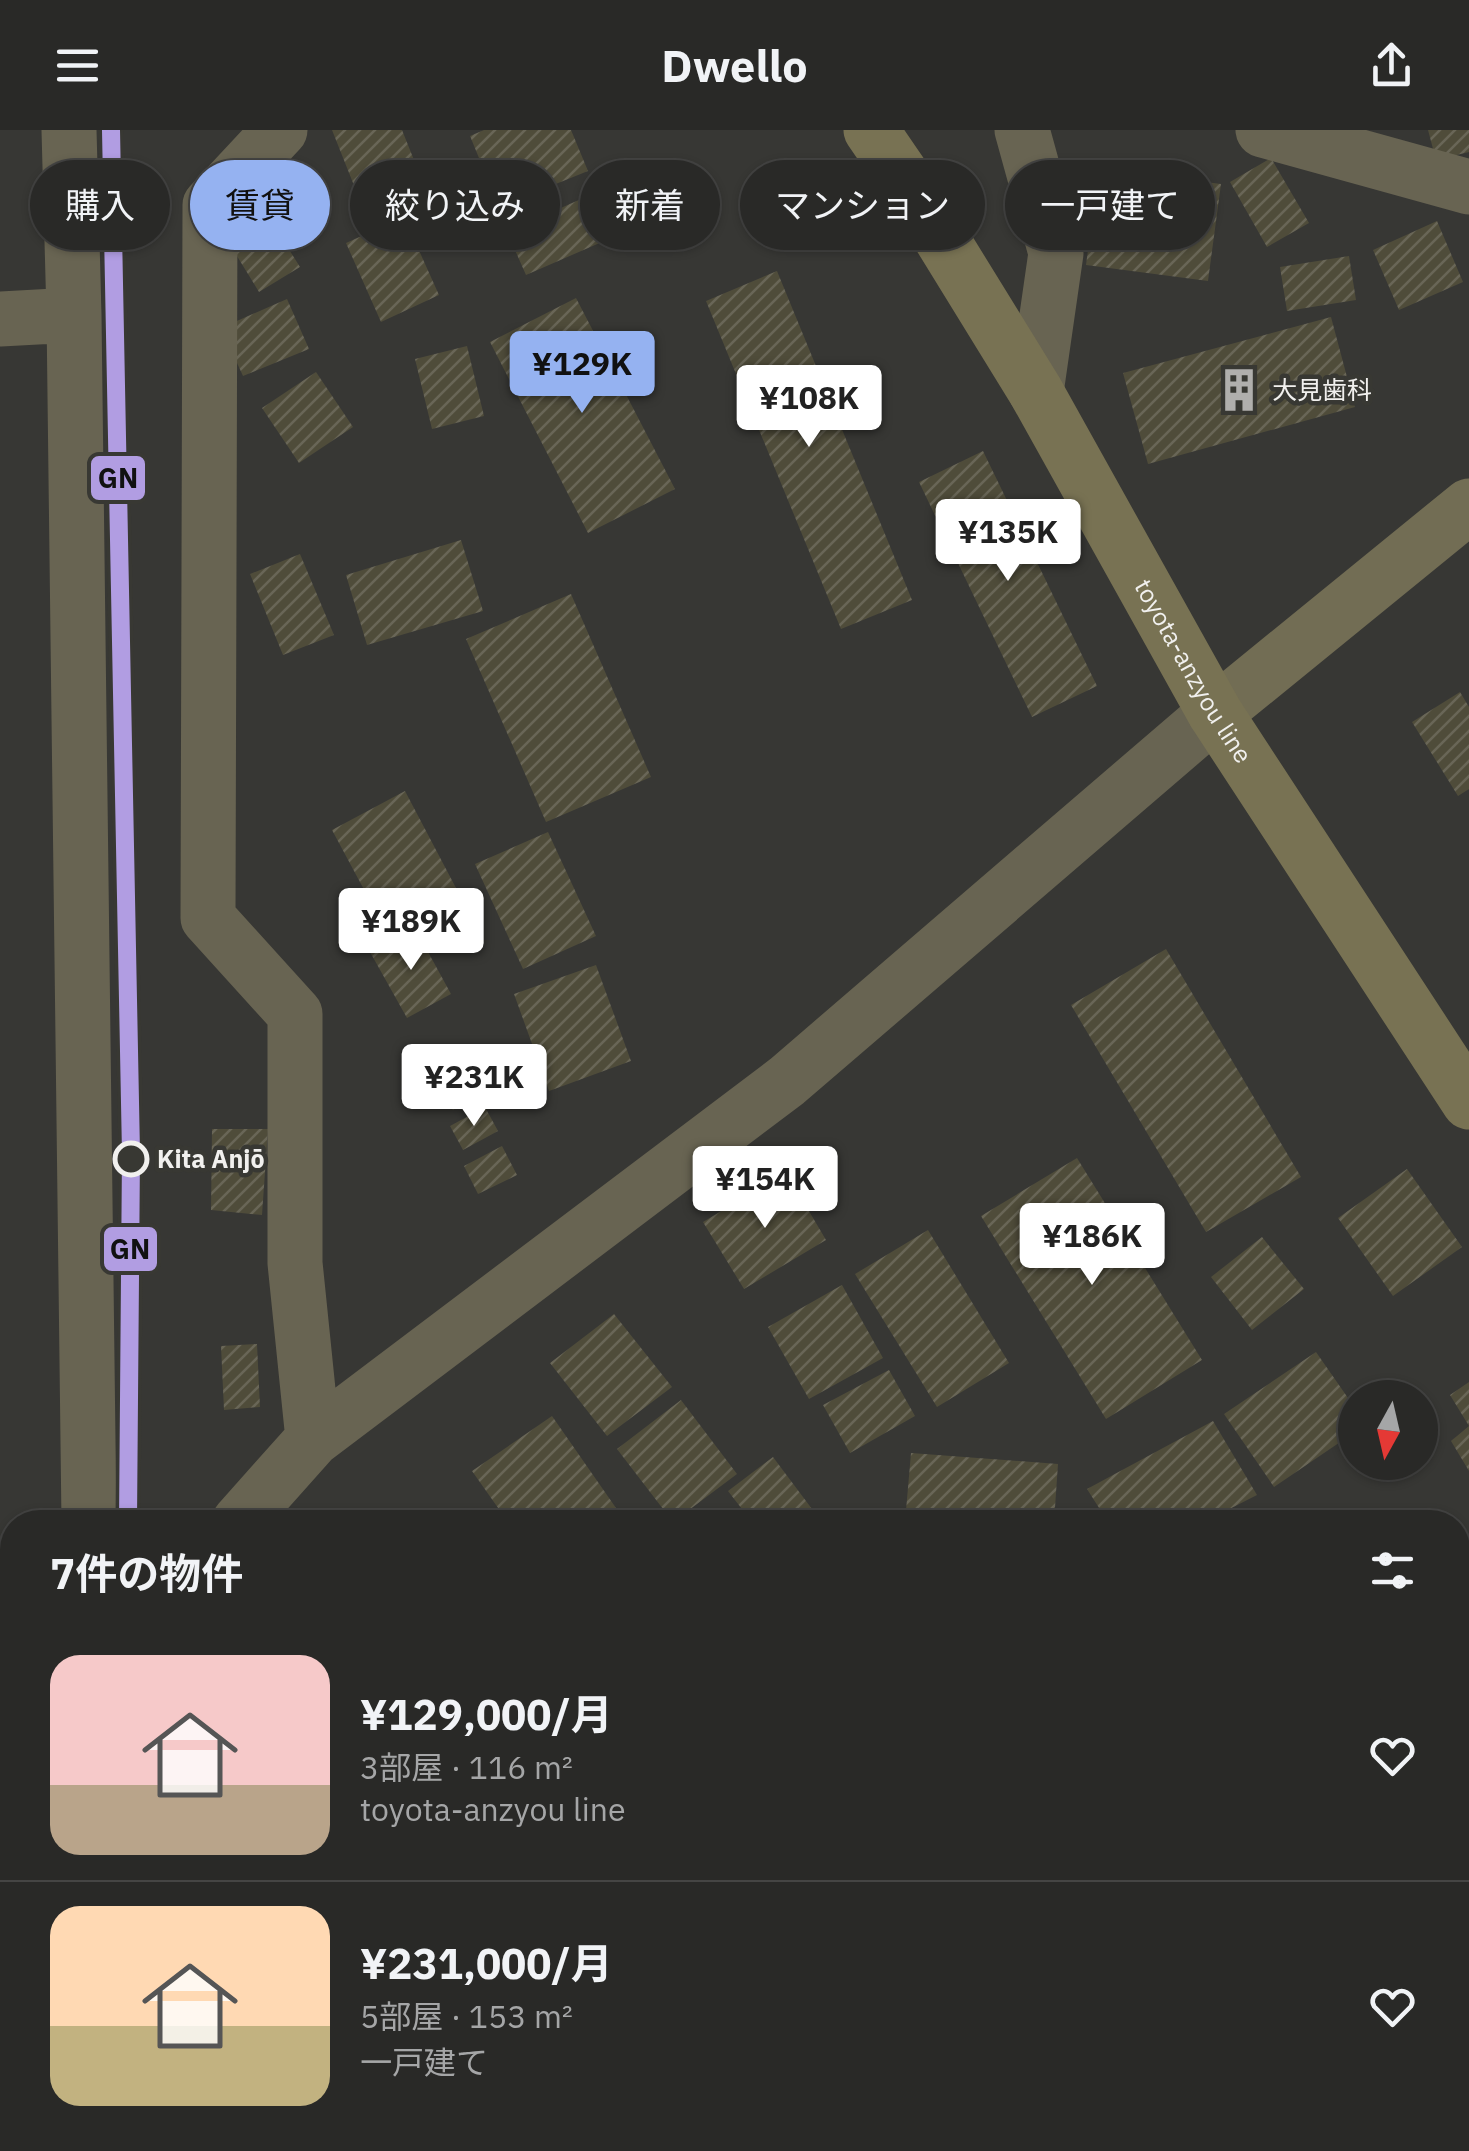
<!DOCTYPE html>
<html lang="ja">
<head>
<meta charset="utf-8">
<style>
  body { margin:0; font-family:"IBM Plex Sans","Noto Sans JP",sans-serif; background:#31312f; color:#f1f3f6; height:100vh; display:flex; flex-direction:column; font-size:38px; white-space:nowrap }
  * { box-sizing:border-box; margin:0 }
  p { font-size:32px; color:#a5a6a7 }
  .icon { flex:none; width:55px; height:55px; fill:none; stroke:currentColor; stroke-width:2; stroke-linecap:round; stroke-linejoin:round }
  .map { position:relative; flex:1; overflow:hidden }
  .sheet { position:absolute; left:0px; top:1380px; width:1470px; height:642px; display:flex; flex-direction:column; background:#292927; border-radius:40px 40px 0 0; box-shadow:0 2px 8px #0004,0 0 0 2px #454544 }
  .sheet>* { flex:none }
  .hud { position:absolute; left:30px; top:30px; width:1410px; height:90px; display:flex; gap:20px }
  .needle { width:65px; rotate:188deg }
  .tools { position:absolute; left:1338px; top:1250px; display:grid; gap:20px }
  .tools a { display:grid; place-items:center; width:100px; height:100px; border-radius:50%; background:#292927; box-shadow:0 2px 8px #0004,0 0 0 2px #454544; font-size:50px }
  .price { position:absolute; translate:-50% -85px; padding:0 22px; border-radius:10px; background:#fff; color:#222; font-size:32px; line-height:65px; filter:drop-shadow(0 2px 5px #0008) }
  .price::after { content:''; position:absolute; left:50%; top:60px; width:30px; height:22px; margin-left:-15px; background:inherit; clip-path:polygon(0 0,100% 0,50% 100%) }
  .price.selected { background:#95b2f1; color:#111 }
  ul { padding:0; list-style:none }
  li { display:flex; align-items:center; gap:30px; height:250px; padding:0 50px }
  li+li { border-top:2px solid #454544 }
  li span { display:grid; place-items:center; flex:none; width:280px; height:200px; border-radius:30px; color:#555 }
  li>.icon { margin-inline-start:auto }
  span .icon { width:120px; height:120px; fill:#fffc; stroke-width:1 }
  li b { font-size:42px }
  h2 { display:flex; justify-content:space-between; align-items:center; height:120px; padding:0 50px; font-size:42px }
  .tag { padding:0 35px; border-radius:45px; background:#292927; box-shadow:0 2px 8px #0004,0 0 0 2px #454544; font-size:35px; line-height:90px }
  .tag.selected { background:#95b2f1; color:#111 }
  header { display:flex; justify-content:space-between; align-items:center; height:130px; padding:0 50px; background:#292927; font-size:45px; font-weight:700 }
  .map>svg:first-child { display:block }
  .building { fill:url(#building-hatch) }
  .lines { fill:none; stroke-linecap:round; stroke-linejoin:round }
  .street { stroke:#686452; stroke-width:55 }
  .secondary { stroke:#726d54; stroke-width:55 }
  .primary { stroke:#787253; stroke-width:55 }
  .rail-1-casing { stroke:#383833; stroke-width:25 }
  .rail-1 { stroke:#b19de2; stroke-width:18 }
  .stop-dot { fill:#383833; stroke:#f1f0ee; stroke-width:5 }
  .labels { text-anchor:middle; stroke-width:9; stroke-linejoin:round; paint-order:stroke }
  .poi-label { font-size:25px; fill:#f1f0ee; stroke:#383833; text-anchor:start }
  .street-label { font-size:25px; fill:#f1f0ee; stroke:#383833 }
  .stop-label { font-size:25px; font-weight:bold; fill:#f1f0ee; stroke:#383833; text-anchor:start }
  .line-badge { stroke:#383833; stroke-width:4 }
  .pale-badge-label { font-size:28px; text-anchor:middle; font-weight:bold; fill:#111 }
</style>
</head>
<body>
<header><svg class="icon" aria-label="menu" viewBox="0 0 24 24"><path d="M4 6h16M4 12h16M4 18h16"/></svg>Dwello<svg class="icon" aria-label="share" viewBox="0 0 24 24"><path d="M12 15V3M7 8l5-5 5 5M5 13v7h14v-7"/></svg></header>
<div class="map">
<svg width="1469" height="2021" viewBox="0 0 1469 2021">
  <defs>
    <pattern id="building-hatch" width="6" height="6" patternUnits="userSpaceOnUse" patternTransform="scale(2.5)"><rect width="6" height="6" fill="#4f4c3a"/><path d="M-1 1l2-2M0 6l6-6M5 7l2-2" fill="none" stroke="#696657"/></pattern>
  </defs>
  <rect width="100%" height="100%" fill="#373734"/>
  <!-- building -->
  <path class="building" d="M332 0H402L416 35 355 58Z
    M484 0H571L588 41 499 77 470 6Z
    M1428 0H1469V22L1436 30Z
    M1271 28 1309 93 1267 117 1230 52Z
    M1099 38 1221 54 1208 151 1086 135Z
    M599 61 618 105 526 145 507 102Z
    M404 87 439 165 381 192 346 113Z
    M1437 91 1463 152 1399 180 1373 120Z
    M273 94 300 137 259 162 232 118Z
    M1349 126 1356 170 1287 181 1280 137Z
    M777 141 912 470 841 499 706 171Z
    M576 168 675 359 588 403 490 212Z
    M287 169 309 219 243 246 221 198Z
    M1331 187 1355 277 1148 334 1123 243Z
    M467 216 484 286 432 299 415 229Z
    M316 242 353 297 299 333 262 278Z
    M983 321 1097 556 1032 587 919 352Z
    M461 410 483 481 367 515 346 445Z
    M300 424 334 505 283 525 250 444Z
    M571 464 651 647 546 692 466 509Z
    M1460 562 1469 577V659L1458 666 1412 592Z
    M405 661 456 758 383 795 332 700Z
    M548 702 596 806 523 839 475 734Z
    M415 798 451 864 407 888 370 822Z
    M1166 819 1301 1047 1206 1102 1071 875Z
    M596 835 631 931 549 961 514 864Z
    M453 938 473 966 453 980 433 951Z
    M485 977 498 1001 463 1020 450 996Z
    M212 999H268L262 1085 211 1080Z
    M502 1016 517 1045 478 1064 464 1036Z
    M1077 1028 1202 1230 1106 1289 981 1086Z
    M1407 1039 1462 1117 1393 1166 1338 1088Z
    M786 1042 826 1110 744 1159 703 1092Z
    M928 1100 1009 1233 937 1277 855 1144Z
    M1262 1107 1304 1159 1252 1200 1211 1147Z
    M842 1155 883 1228 809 1269 768 1197Z
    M614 1184 672 1257 607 1306 550 1233Z
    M257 1214 260 1277 224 1280 221 1216Z
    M1316 1222 1355 1278V1302L1274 1357 1224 1284Z
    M889 1240 915 1286 850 1323 823 1275Z
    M1469 1252V1341L1451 1311 1469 1296 1450 1265Z
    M681 1270 737 1344 673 1392 617 1319Z
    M552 1286 616 1378 596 1392H508L472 1341Z
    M1213 1291 1257 1365 1204 1392H1108L1087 1359Z
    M911 1323 1058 1334 1054 1392H905Z
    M773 1327 812 1379 794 1392H752L728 1361Z
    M1458 1501 1469 1502V1595L1458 1593Z
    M1458 1688H1469V2002H1458Z
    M0 1976 12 1978V2010H15L13 2021H0Z
    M398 2010H939V2021H398Z"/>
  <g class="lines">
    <!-- street -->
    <path class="street" d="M280 0 210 75 208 788 295 884V1133L313 1309
      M1022 0 1056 123 1036 262
      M1263 0 1469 57
      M74 185 89 1392
      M0 189 74 185 69 0
      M239 1392 313 1309 787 951 1215 583
      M0 1565 12 1557
      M92 2010V2021
      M185 2010V2021"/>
    <!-- secondary -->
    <path class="secondary" d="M1215 583 1469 376"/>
    <!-- primary -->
    <path class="primary" id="s1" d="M871 0 906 51 1036 262 1215 583 1469 972"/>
    <!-- rail-1 casing -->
    <g class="rail-1-casing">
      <path id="rail-1" d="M111 0 131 1023 128 1392"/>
    </g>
    <!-- rail-1 -->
    <use href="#rail-1" class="rail-1"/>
  </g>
  <!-- icons -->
  <defs>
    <g id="building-bare" transform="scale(3.45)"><path d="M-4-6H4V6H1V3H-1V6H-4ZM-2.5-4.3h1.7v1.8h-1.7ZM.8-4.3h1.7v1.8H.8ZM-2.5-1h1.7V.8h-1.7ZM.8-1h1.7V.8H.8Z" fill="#b0afad" stroke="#383833" stroke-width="2.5" paint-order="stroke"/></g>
  </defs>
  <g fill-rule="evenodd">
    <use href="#building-bare" x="1239" y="260"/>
  </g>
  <!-- markers -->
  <circle class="stop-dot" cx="131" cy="1029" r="16"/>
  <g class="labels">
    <!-- poi labels -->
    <g class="poi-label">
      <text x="1272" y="269">大見歯科</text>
    </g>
    <!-- street labels -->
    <g class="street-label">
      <text dy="9" stroke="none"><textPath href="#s1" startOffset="630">toyota-anzyou line</textPath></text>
    </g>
    <!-- stop labels -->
    <g class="stop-label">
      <text x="157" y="1038">Kita Anjō</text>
    </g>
  </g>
  <g class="line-badge">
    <rect x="89" y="324" width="58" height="48" rx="10" fill="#b19de2"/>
    <rect x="102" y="1095" width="57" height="48" rx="10" fill="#b19de2"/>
  </g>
  <g class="pale-badge-label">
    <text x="118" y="358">GN</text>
    <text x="130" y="1129">GN</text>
  </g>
</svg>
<div class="tools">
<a><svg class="needle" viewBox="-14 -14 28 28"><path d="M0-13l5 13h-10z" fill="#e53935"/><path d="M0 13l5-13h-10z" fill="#a5a6a7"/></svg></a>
</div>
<b class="price selected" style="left:582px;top:286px">¥129K</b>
<b class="price" style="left:809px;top:320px">¥108K</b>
<b class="price" style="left:1008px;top:454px">¥135K</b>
<b class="price" style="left:411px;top:843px">¥189K</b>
<b class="price" style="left:474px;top:999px">¥231K</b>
<b class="price" style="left:765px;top:1101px">¥154K</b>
<b class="price" style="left:1092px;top:1158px">¥186K</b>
<div class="hud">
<a class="tag">購入</a>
<a class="tag selected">賃貸</a>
<a class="tag">絞り込み</a>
<a class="tag">新着</a>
<a class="tag">マンション</a>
<a class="tag">一戸建て</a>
</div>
<section class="sheet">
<h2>7件の物件<svg class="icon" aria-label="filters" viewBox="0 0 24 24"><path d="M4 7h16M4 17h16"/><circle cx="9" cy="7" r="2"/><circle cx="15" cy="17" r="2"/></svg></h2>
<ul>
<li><span style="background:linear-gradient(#f6c9c9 65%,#b9a48a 0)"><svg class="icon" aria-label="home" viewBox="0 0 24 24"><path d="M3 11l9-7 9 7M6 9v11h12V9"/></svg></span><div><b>¥129,000/月</b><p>3部屋 · 116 m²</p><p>toyota-anzyou line</p></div><svg class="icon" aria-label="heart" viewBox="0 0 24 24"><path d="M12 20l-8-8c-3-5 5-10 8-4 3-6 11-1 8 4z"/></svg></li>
<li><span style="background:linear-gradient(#ffd9b3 60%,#c2b280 0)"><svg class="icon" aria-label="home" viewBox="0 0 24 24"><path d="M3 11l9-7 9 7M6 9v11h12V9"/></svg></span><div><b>¥231,000/月</b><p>5部屋 · 153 m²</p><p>一戸建て</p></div><svg class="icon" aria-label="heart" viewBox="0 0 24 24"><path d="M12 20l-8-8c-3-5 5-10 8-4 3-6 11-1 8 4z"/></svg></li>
</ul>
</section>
</div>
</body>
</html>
